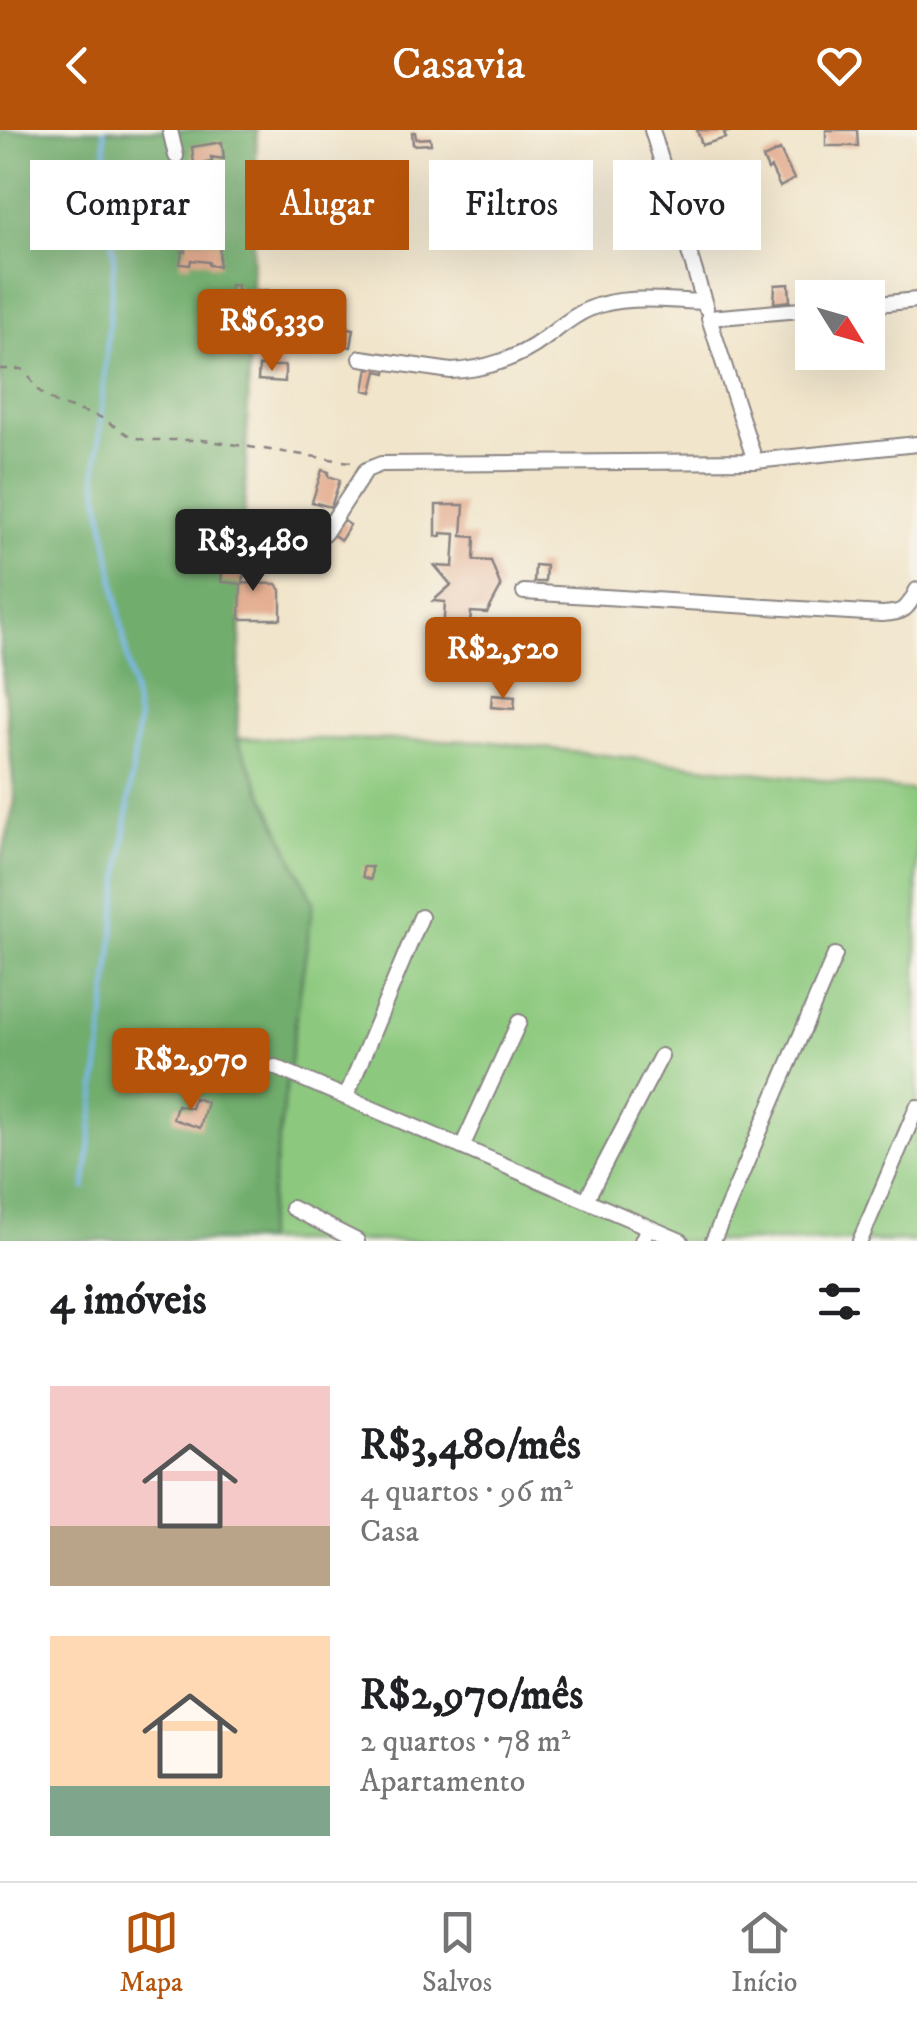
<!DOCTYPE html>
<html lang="pt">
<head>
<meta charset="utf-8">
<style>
  body { margin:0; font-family:"IM FELL DW Pica",serif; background:#f6f6f6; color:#202124; height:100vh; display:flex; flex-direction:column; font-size:38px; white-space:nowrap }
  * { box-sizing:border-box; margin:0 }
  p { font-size:32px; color:#757577 }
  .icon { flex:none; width:55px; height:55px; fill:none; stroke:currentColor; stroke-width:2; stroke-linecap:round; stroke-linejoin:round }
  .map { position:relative; height:1111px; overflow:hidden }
  .side { display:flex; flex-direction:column; background:#fff; flex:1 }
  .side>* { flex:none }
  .hud { position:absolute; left:30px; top:30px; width:858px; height:90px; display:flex; gap:20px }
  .needle { width:65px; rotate:127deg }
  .buttons { position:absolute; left:795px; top:150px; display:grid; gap:20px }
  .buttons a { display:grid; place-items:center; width:90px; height:90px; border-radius:0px; background:#fff; box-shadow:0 10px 40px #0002; font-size:50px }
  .price { position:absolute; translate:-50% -85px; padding:0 22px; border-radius:10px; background:#b45309; color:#fff; font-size:32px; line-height:65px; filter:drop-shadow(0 2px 5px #0008) }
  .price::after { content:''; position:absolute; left:50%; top:60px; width:30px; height:22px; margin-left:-15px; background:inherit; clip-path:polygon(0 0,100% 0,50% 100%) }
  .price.active { background:#222; color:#fff }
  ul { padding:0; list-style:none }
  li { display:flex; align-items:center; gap:30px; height:250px; padding:0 50px }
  li span { display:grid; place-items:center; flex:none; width:280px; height:200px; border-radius:0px; color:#555 }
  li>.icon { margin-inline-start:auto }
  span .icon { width:120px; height:120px; fill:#fffc; stroke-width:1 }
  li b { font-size:42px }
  h2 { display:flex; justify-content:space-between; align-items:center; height:120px; padding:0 50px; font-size:42px }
  .chip { padding:0 35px; border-radius:0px; background:#fff; box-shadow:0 10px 40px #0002; font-size:35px; line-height:90px }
  .chip.active { background:#b45309; color:#fff }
  header { display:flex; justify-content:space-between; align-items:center; height:130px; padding:0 50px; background:#b45309; color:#fff; font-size:45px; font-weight:600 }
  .tabs { display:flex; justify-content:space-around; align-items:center; height:140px; border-top:2px solid #e0e0e0; background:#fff; font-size:28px; color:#757577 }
  .tabs a { display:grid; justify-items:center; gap:5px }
  .tabs .active { color:#b45309 }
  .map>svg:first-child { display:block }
  .green { fill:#8cc97e; stroke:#57765c; stroke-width:2.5 }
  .forest { fill:#71ad6d; stroke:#4a6854; stroke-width:2.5 }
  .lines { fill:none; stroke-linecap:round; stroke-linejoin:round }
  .stream { stroke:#7fbaf1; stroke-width:4 }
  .building { fill:#e4ad91 }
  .minor-casing { stroke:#8a8483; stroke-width:18 }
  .path { stroke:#8a8483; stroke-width:2.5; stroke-dasharray:8 8; stroke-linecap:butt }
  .minor { stroke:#fff; stroke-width:14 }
</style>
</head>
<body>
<header><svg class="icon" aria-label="back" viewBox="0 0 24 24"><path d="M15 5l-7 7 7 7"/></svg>Casavia<svg class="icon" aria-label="heart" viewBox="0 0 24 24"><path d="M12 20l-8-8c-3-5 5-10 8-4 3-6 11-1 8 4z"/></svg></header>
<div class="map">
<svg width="917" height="1111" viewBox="0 0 917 1111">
  <rect width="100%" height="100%" fill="#f7f3e8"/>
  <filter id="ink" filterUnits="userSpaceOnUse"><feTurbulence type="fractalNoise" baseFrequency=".01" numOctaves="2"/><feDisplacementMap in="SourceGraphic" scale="20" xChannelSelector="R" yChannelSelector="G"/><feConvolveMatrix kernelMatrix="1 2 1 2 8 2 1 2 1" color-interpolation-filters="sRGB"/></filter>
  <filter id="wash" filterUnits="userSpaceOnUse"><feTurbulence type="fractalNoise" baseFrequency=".0048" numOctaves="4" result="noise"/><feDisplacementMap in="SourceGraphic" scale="40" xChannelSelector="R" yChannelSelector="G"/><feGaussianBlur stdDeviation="2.25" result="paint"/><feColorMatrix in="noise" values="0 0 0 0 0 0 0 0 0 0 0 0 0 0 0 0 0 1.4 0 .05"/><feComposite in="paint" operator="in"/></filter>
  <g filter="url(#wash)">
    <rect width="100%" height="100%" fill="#f1e5cb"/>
    <!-- green -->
    <path class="green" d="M237 608 484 611 917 661V1111H264L313 772Z"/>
    <!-- forest -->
    <path class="forest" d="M0 0H257L237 608 313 772 264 1111H0V735L15 671 0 518Z"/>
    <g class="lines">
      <!-- stream -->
      <path class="stream" d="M85 1058 138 591 96 345 114 132 104 0"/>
    </g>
    <g id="blocks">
      <!-- building -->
      <path class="building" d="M697 0H732V1L724 3 726 8 702 15Z
        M826 0H857L858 16H826Z
        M412 2H415L416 9 430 8 431 14 413 15Z
        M222 12 224 29 211 27 212 32 194 35 192 17Z
        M780 20 794 49 780 57 771 38 768 40 763 28Z
        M200 68H214L213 91 195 90V74H200Z
        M186 108 220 111 219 136 209 135V132L191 130 190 135 180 134 182 121 185 122Z
        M789 154 790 171 774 173 775 155Z
        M230 155H237V171H230Z
        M267 160 268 181 271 172 286 175 279 207 272 206 271 209 260 207 266 178 252 179V202L234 203 233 174 249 173 248 161Z
        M302 173 310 174 309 187 302 186Z
        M312 191 354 199 351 217 309 209Z
        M373 233 388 236 386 243 377 241 372 262 364 260 368 238 371 239Z
        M259 236H285V252L258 250Z
        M322 340 329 342 328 346 340 350 331 377 312 372Z
        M436 375H464L462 406 475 407 474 430 491 431 501 457 487 483 471 482 469 505 443 502 445 472 433 471 451 455 435 436 453 437 455 404 441 403V406H436Z
        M277 387 287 390 277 420 258 414 260 407 254 405 257 399 262 400 263 397 270 399Z
        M341 389 350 395 341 410 332 404Z
        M253 419 267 425 264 434 249 429Z
        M223 429 244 431 243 453 276 454 281 460V489H240L241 454 221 452Z
        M535 435 546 436 545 452H534Z
        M492 565 515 567 514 579 491 577Z
        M363 737H372L371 750 363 747Z
        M209 911 214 913 211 922 220 926 225 917 230 919 222 935 203 927Z
        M194 968 207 972 200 998 173 989 177 975 191 978Z"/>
    </g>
  </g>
  <g filter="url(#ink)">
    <use href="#blocks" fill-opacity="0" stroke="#8a8483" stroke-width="2.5"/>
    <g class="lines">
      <!-- minor casing -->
      <g class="minor-casing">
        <path id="minor" d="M170 0 176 26
          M652 0 706 178
          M868 175 917 170
          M361 228 451 241C483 240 519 228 544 209 559 198 572 186 589 179 624 164 667 171 704 172
          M755 331 709 188 812 179
          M325 403 366 340 381 334 755 331 917 314
          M524 462 882 484C904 483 907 480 917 460
          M275 937 681 1111
          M346 967 421 787
          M462 1017 519 892
          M586 1070 661 926
          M292 1078 357 1111
          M642 1111 648 1097
          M713 1111 835 825
          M860 1111 917 977"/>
      </g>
      <!-- path -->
      <path class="path" d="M0 239H22L29 245 35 258 56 273 100 287 130 306 145 310H203L357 333"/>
      <!-- minor -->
      <use href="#minor" class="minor"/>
    </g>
  </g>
</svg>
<div class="buttons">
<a><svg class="needle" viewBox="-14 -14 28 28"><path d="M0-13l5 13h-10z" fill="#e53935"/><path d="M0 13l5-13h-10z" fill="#757577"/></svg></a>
</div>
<b class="price" style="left:272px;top:244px">R$6,330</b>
<b class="price active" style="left:253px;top:464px">R$3,480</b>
<b class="price" style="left:503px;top:572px">R$2,520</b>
<b class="price" style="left:191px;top:983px">R$2,970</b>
<div class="hud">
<a class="chip">Comprar</a>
<a class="chip active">Alugar</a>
<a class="chip">Filtros</a>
<a class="chip">Novo</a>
</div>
</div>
<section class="side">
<h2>4 imóveis<svg class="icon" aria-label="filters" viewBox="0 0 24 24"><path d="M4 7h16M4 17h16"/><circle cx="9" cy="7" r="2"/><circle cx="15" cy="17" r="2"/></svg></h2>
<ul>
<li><span style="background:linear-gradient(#f6c9c9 70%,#b9a48a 0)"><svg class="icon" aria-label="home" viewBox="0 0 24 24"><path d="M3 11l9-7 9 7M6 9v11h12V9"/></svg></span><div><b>R$3,480/mês</b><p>4 quartos · 96 m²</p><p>Casa</p></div></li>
<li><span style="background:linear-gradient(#ffd9b3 75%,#7fa58c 0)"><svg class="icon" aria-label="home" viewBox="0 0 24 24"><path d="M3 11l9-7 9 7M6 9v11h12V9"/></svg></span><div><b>R$2,970/mês</b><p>2 quartos · 78 m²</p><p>Apartamento</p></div></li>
</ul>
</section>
<nav class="tabs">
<a class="active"><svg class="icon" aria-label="map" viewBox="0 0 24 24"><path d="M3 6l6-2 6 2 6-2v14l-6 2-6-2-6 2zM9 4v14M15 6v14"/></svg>Mapa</a>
<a><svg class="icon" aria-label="saved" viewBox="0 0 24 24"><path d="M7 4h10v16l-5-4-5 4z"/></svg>Salvos</a>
<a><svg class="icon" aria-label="home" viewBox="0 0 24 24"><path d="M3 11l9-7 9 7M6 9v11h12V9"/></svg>Início</a>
</nav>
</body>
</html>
